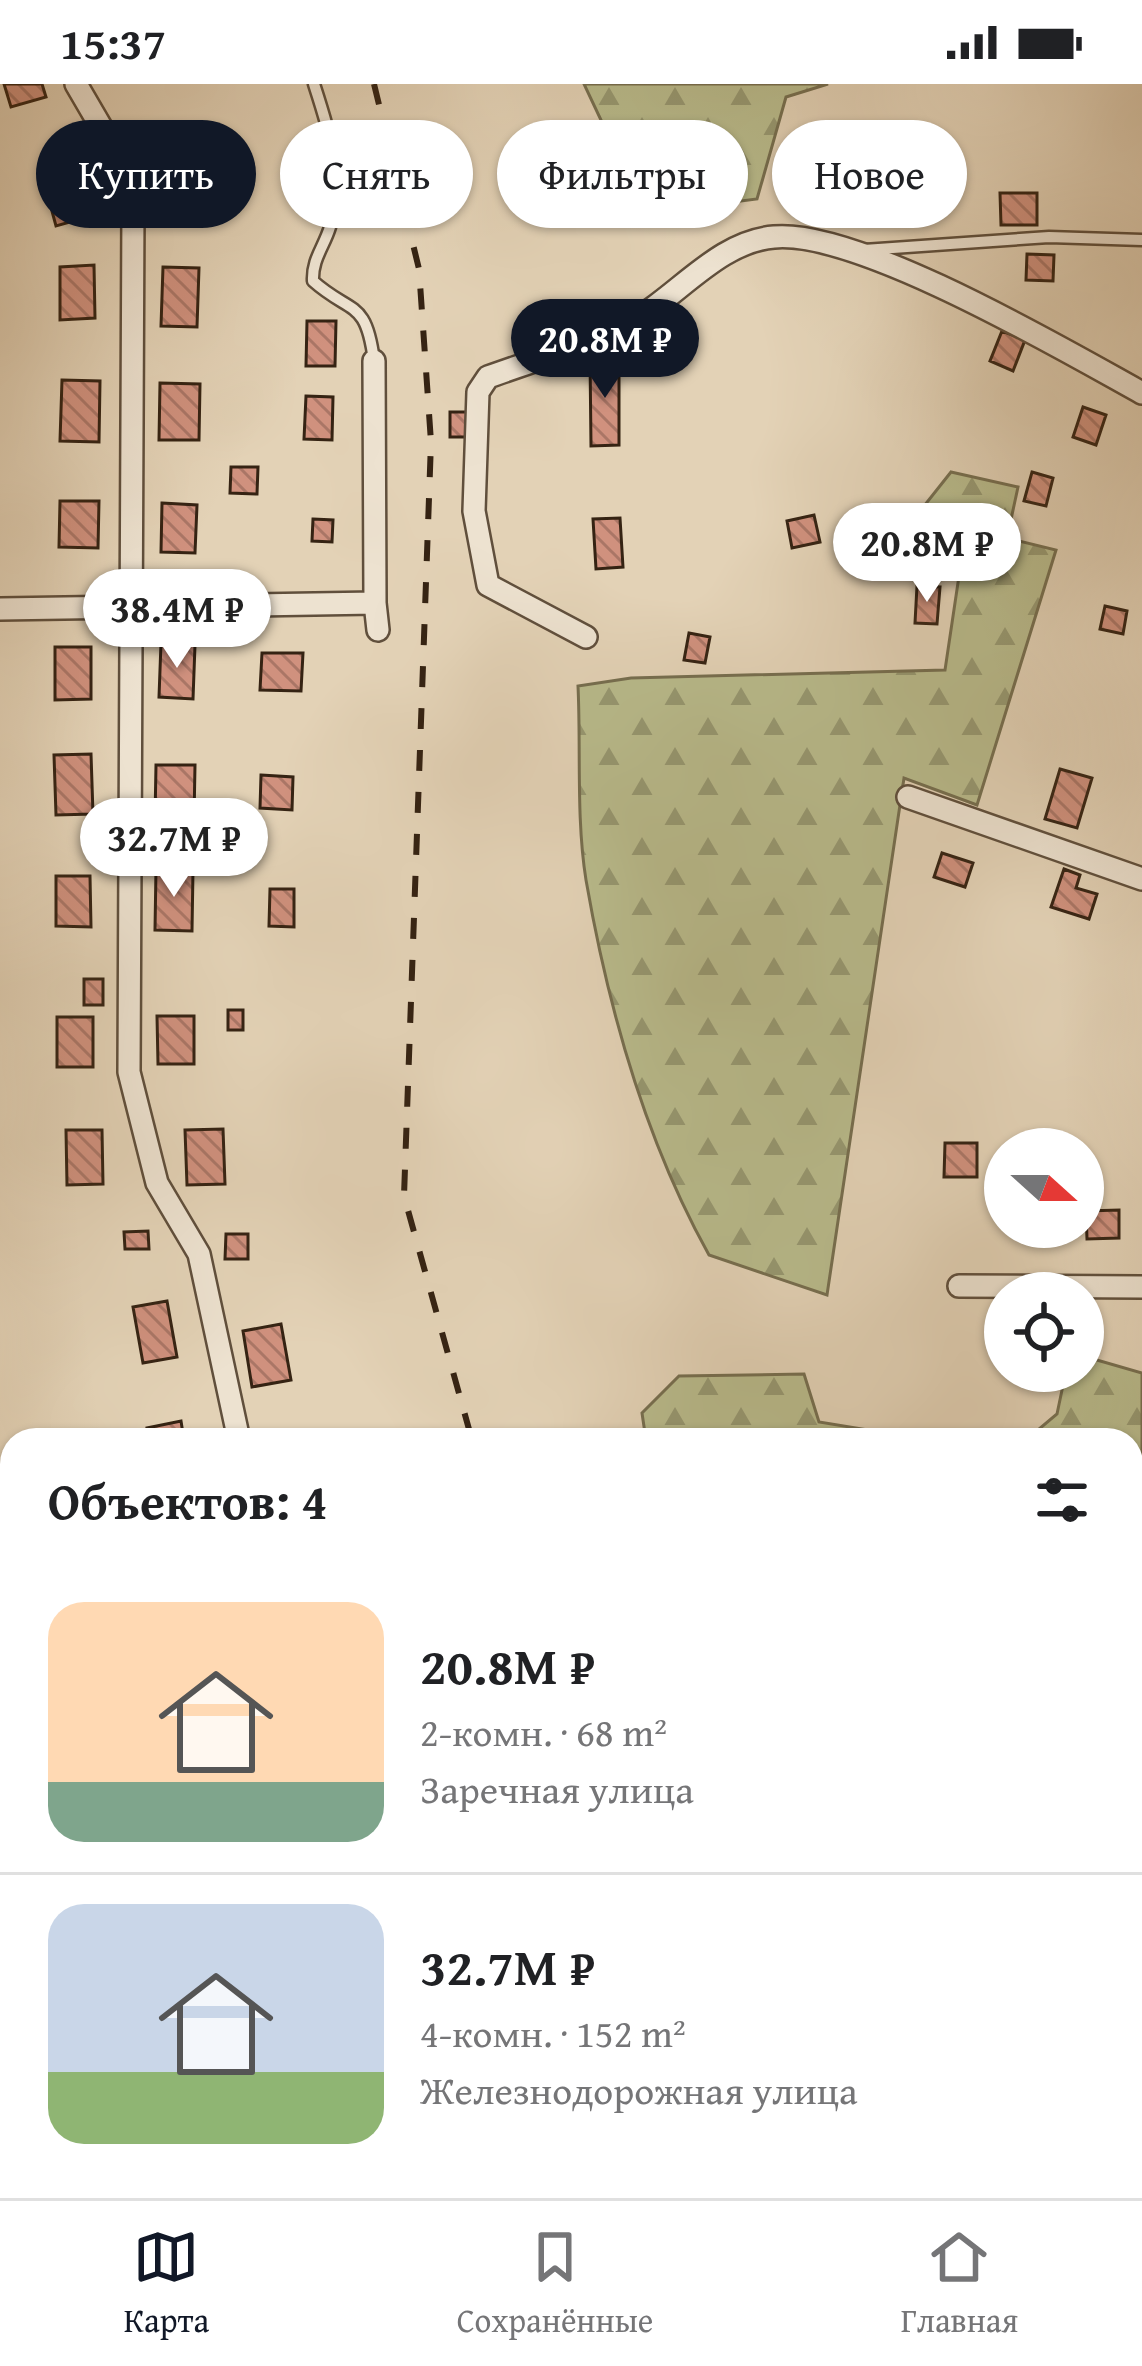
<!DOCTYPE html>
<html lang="ru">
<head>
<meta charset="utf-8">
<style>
  body { margin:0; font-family:"Gentium Book Plus",serif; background:#f6f6f6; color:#202124; height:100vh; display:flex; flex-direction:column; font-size:45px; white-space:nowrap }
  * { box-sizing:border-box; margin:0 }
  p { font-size:39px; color:#757577 }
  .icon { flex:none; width:66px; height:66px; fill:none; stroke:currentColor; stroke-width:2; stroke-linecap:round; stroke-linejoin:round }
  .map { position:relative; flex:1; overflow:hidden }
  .details { position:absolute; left:0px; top:1344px; width:1143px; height:771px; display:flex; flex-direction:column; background:#fff; border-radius:36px 36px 0 0; box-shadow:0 3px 9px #0004 }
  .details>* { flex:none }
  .hud { position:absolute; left:36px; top:36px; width:1071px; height:108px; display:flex; gap:24px }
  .needle { width:78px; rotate:111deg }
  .fabs { position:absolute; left:984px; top:1044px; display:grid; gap:24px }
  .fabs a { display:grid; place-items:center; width:120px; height:120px; border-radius:50%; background:#fff; box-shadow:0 3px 9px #0004; font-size:60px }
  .price { position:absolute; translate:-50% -102px; padding:0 27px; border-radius:42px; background:#fff; color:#222; font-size:39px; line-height:78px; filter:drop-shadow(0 3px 6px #0008) }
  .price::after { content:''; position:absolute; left:50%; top:72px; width:36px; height:27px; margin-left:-18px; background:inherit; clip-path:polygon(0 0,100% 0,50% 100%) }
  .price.on { background:#111827; color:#fff }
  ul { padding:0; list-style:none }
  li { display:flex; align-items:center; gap:36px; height:300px; padding:0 48px }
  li+li { border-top:3px solid #e0e0e0 }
  li span { display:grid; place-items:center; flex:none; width:336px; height:240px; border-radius:36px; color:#555 }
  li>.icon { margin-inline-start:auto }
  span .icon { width:144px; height:144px; fill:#fffc; stroke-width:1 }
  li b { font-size:51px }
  h2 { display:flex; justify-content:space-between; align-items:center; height:144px; padding:0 48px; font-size:51px }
  .pill { padding:0 42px; border-radius:54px; background:#fff; box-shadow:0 3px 9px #0004; font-size:42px; line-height:108px }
  .pill.on { background:#111827; color:#fff }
  .status { display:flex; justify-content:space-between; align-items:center; height:84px; padding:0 60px; background:#fff; direction:ltr }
  .status svg { height:33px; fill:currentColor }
  .menu { display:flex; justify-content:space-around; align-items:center; height:168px; border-top:3px solid #e0e0e0; background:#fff; font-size:33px; color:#757577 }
  .menu a { display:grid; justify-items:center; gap:6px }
  .menu .on { color:#111827 }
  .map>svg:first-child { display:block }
  .forest { fill:url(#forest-firs); stroke:#766e4f; stroke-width:3 }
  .building { fill:url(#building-back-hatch); stroke:#352313; stroke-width:3 }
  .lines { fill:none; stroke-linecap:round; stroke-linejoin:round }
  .service-casing { stroke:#604f3c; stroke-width:15 }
  .minor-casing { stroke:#604f3c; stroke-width:26 }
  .service { stroke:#ede2d0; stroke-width:10 }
  .minor { stroke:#ede2d0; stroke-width:21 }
  .rail { stroke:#352313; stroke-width:6; stroke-dasharray:21 21; stroke-linecap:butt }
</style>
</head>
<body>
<div class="status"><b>15:37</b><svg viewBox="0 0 49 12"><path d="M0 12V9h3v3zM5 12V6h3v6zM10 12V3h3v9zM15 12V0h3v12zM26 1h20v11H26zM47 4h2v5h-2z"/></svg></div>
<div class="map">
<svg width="1142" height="2114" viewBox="0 0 1142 2114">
  <defs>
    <pattern id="forest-firs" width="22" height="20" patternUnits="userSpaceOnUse" patternTransform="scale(3)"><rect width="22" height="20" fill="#b8ba8b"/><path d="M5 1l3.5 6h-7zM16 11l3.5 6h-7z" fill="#969770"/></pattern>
    <pattern id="building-back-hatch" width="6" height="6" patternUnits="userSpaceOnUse" patternTransform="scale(3)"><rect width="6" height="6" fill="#d0917e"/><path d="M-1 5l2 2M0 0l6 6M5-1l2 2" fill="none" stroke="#aa7666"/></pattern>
  </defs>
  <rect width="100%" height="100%" fill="#e3d2b6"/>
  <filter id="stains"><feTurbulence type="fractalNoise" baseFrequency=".00167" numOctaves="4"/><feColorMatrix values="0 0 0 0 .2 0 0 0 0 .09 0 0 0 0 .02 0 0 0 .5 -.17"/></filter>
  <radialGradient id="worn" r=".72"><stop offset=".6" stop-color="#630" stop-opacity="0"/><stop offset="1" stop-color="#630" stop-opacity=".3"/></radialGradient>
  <!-- forest -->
  <path class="forest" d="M584 0H828L786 13 757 115 710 121 625 87Z
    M951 388 1018 403 1007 454 1056 466 977 721 904 694 827 1211 709 1171C646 1058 608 923 586 796 576 734 581 665 578 602L631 594 945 586 959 492 878 480Z
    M1083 1272 1142 1289V1403L1131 1408V1356H1026L1057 1330 1066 1287H1083Z
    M804 1290 819 1338 929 1356H646L642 1329 679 1292Z
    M0 1483 12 1484V1584L0 1594Z
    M1142 1636V2114H1040L1036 2103H1131V1639Z
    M121 2103H207L206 2114H120Z"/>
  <!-- building -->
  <path class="building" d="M4 0H42L46 13 11 23Z
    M173 57 197 100 163 119 139 76Z
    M73 75 88 133 56 142 40 83Z
    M847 97 852 131 823 135 818 102Z
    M1000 109H1037V141H1001Z
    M1027 170 1054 171 1053 197 1026 196Z
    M94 181 95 234 60 236V183Z
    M163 183 199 184 197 243 161 242Z
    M307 237H336L335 282H306Z
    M1002 247 1025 256 1013 287 990 277Z
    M619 272V361L591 362 590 273Z
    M62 296 100 297 99 358 60 357Z
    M160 299 200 300 199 356H159Z
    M306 312 333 313 332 356 304 355Z
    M1083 323 1106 331 1096 361 1073 353Z
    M450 328H471V353H450Z
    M231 383H258L257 410 230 409Z
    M1032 388 1053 394 1046 422 1024 417Z
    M60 417H99L98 464 59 463Z
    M162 419 197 421 195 469 161 468Z
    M814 431 820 458 792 464 787 437Z
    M620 434 623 483 596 485 593 435Z
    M313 435 333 436 332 458 312 457Z
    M917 502 940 503 937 540 915 539Z
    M1105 522 1127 527 1123 550 1100 545Z
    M689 549 710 553 705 579 684 576Z
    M161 559 195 561 193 615 159 613Z
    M55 563H91V615L55 616Z
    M262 569H303L301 607 260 606Z
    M91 670 93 730 56 731 54 671Z
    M156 681H195L194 735H155Z
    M1060 685 1092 694 1077 744 1045 735Z
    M261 691 293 693 292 726 260 724Z
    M231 761H246L245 785H230Z
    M942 769 973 779 965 803 934 793Z
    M156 785 193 786 192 847 155 846Z
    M1064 785 1080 791 1076 804 1097 810 1089 835 1051 823Z
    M56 792H90L91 843 56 842Z
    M270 805H294V843L269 842Z
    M84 895H103V921H84Z
    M228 926H243V946H228Z
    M157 932H194V980H158Z
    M57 933H93V983H57Z
    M223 1045 225 1100 187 1101 185 1046Z
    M66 1046H102L103 1100 67 1101Z
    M945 1059H977V1093H944Z
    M1119 1126V1154L1087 1155 1086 1127Z
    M148 1147 149 1165H125L124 1148Z
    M226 1150H248V1175H225Z
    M167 1217 177 1273 143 1279 133 1223Z
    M281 1240 291 1296 252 1303 243 1247Z
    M181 1337 184 1356H149L147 1344Z"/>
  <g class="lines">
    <!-- service casing -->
    <g class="service-casing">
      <path id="service" d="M314 0C330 49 344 91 330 143 324 163 312 175 313 197 351 231 366 214 374 277
        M864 166 1049 153 1142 156
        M0 1462 12 1463"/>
    </g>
    <!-- minor casing -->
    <g class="minor-casing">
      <path id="minor" d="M76 0 111 60 133 123 129 988 157 1099 199 1170 239 1356
        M374 277 375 519
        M0 525 375 519 378 546
        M586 553 488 501 474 427 478 308 488 293C533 277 581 262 625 241 675 217 715 158 774 153 858 145 1064 266 1142 309
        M908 713 1142 795
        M959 1202 1142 1203
        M222 2114 223 2103"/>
    </g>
    <!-- service -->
    <use href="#service" class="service"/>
    <!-- minor -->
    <use href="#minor" class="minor"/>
    <!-- rail -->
    <path class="rail" d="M374 0 419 185 431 358 404 1112 472 1356
      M875 2103 880 2114"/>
  </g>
  <rect width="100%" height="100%" filter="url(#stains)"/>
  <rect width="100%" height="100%" fill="url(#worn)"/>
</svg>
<div class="fabs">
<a><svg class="needle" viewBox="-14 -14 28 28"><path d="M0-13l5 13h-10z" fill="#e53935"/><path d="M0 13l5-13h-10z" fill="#757577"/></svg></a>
<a><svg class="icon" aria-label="locate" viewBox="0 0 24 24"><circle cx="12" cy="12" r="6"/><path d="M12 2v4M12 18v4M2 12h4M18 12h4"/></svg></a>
</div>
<b class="price on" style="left:605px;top:317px">20.8M ₽</b>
<b class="price" style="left:927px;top:521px">20.8M ₽</b>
<b class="price" style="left:177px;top:587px">38.4M ₽</b>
<b class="price" style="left:174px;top:816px">32.7M ₽</b>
<div class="hud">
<a class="pill on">Купить</a>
<a class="pill">Снять</a>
<a class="pill">Фильтры</a>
<a class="pill">Новое</a>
</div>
<section class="details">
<h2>Объектов: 4<svg class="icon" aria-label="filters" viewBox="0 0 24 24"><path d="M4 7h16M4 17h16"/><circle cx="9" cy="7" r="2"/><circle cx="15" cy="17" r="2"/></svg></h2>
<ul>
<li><span style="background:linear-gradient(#ffd9b3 75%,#7fa58c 0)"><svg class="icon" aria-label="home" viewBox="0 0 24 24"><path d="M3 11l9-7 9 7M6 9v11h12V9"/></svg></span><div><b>20.8M ₽</b><p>2-комн. · 68 m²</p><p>Заречная улица</p></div></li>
<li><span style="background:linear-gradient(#c9d6e8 70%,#8fb573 0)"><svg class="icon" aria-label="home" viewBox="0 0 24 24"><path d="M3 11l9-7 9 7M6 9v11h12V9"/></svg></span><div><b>32.7M ₽</b><p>4-комн. · 152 m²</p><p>Железнодорожная улица</p></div></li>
</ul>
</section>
</div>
<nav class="menu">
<a class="on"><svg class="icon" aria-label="map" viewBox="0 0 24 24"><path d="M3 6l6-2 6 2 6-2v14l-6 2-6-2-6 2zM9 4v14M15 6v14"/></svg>Карта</a>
<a><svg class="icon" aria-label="saved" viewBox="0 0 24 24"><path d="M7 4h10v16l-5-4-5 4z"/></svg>Сохранённые</a>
<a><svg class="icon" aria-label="home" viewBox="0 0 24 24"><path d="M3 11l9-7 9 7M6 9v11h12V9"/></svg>Главная</a>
</nav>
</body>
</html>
